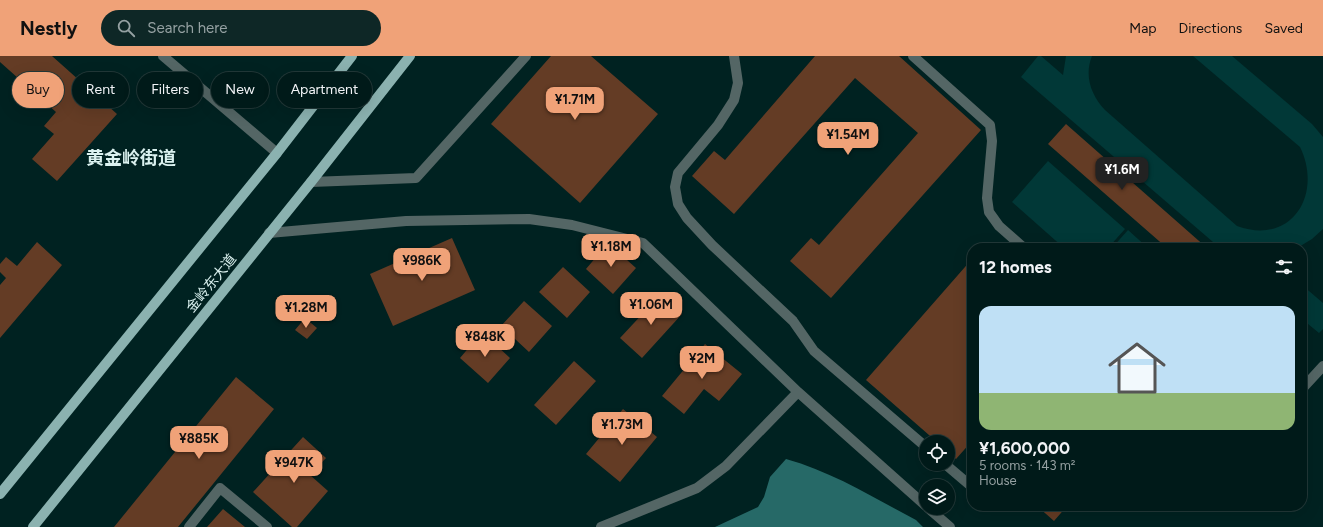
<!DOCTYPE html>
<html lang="en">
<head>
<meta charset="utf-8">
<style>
  body { margin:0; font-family:Figtree,"Noto Sans SC",sans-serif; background:#0e2726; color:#f1f3f6; height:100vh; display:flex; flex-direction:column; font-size:15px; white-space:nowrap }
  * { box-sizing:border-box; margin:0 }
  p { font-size:13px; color:#95a1a2 }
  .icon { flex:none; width:22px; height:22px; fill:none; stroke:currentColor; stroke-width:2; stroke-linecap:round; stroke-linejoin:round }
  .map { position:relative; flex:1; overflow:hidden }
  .panel { position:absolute; left:967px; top:187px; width:340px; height:268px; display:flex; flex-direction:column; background:#001a19; border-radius:16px; box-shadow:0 4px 16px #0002,0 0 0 1px #223838 }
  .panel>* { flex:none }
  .guide { position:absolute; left:12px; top:16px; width:380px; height:36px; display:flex; gap:8px }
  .controls { position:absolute; left:919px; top:379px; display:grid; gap:8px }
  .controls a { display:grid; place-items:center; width:36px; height:36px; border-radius:50%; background:#001a19; box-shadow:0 4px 16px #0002,0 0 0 1px #223838; font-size:20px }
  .price { position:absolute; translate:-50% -34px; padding:0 9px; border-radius:8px; background:#f0a278; color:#111; font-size:13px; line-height:26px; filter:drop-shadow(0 1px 2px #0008) }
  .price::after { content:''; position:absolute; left:50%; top:24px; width:12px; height:9px; margin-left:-6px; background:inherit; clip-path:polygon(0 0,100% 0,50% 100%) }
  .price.on { background:#222; color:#fff }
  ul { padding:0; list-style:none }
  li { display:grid; align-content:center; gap:8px; height:212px; padding:0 12px }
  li+li { border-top:1px solid #223838 }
  li span { display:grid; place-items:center; height:124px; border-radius:12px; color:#555 }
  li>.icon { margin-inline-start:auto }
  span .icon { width:72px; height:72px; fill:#fffc; stroke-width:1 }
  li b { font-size:17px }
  h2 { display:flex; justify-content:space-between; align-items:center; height:48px; padding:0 12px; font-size:17px }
  .tag { padding:0 14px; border-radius:18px; background:#001a19; box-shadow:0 4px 16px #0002,0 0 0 1px #223838; font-size:14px; line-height:36px }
  .tag.on { background:#f0a278; color:#111 }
  header { display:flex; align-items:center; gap:24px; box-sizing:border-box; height:56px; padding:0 20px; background:#f0a278; color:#111 }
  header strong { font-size:19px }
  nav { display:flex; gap:22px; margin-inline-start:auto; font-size:14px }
  .search { width:280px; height:36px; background:#0e2726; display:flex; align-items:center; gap:10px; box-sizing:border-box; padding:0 14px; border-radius:22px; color:#95a1a2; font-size:15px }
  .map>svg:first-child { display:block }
  .green { fill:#013837 }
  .water { fill:#266967 }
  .building { fill:#643c25 }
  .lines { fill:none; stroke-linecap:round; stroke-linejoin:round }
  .minor { stroke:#546665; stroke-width:10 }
  .major { stroke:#8bb2b0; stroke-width:10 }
  .labels { text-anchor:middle; stroke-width:4; stroke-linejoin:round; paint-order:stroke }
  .street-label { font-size:14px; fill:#daf1ef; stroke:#002221 }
  .district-label { font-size:18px; font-weight:bold; fill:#daf1ef; stroke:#002221 }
</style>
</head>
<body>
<header>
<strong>Nestly</strong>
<div class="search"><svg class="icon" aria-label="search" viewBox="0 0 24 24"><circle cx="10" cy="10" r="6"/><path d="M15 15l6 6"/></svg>Search here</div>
<nav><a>Map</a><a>Directions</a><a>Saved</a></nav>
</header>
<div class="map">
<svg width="1323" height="471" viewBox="0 0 1323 471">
  <rect width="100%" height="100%" fill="#002221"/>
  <!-- green -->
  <path class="green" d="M1038 0H1041L1063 19 1066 0H1092C1084 20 1091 39 1105 54L1237 170C1292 190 1323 138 1300 91L1193 0H1232L1312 68 1323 81V173L1312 183 1297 192H1220L1021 21Z
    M1048 105 1125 173 1108 192H1064L1012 146Z
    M1128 174 1148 192H1112Z
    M1302 229 1323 247V273L1319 277 1302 263Z"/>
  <!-- water -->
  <path class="water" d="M786 403C833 416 874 442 916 464L923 471H715L758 451 764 441 770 421Z"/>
  <!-- building -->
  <path class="building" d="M0 0H52L117 58 57 125 32 103 54 78 44 70 56 56 0 6Z
    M551 0H591L658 58 580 147 491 68Z
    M815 0H899L981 74 831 242 790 205 811 182 819 189 918 77 855 22 734 158 692 120 714 95 725 104Z
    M1066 68 1207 192H1167L1048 88Z
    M452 182 475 234 393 270 370 218Z
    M37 186 62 209 0 282V229L6 222 0 216V208L6 201 17 210Z
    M608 187 636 212 613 238 586 213Z
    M972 203V385L956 403 948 396V386H937L866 324Z
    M563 211 590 236 567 262 539 236Z
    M661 238 682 258 642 302 620 282Z
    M524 245 552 270 529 296 501 270Z
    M305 262 317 272 307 283 295 274Z
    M482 276 510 302 488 327 460 302Z
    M705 288 742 318 719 345 704 333 684 358 662 340Z
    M574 305 596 325 556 369 534 349Z
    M236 321 274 353 178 471H114Z
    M623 353 657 381 620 426 586 398Z
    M303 381 326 402 310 419 328 435 297 471H292L253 436Z
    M1037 450H1067L1054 465Z
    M223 453 245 471H207Z"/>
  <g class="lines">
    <!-- minor -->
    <path class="minor" d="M163 0 277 97
      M734 0 738 27 734 44 718 69 678 117 675 131 678 148 687 162 712 189 793 265 814 295 926 391
      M913 0 990 69 992 85 987 142 989 156 999 170 1024 192
      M311 126 416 122 526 0
      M269 177 406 165 529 163 572 169 643 187 798 336 926 450
      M1302 333 1323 310
      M945 408 972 431
      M928 452 950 471
      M189 471 220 432 267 471
      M601 471 697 432 726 410 798 336"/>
    <!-- major -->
    <path class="major" d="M0 438 277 97 352 0
      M33 471 311 126 410 0"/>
  </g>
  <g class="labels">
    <!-- street labels -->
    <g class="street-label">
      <text transform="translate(211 227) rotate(-51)" y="5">金岭东大道</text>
    </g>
    <!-- district labels -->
    <g class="district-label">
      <text x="131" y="108">黄金岭街道</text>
    </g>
  </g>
</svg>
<div class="controls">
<a><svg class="icon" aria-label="locate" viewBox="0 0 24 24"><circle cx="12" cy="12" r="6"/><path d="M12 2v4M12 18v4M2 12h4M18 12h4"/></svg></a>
<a><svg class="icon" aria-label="layers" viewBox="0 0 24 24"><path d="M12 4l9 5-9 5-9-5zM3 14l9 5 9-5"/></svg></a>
</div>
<b class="price" style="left:575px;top:65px">¥1.71M</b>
<b class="price" style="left:848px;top:100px">¥1.54M</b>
<b class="price on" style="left:1122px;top:135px">¥1.6M</b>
<b class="price" style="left:611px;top:212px">¥1.18M</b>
<b class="price" style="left:422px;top:226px">¥986K</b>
<b class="price" style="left:651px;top:270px">¥1.06M</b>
<b class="price" style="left:306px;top:273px">¥1.28M</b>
<b class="price" style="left:485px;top:302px">¥848K</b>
<b class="price" style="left:702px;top:324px">¥2M</b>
<b class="price" style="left:622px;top:390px">¥1.73M</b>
<b class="price" style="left:199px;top:404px">¥885K</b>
<b class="price" style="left:294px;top:428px">¥947K</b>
<div class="guide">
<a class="tag on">Buy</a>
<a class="tag">Rent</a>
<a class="tag">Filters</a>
<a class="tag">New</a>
<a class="tag">Apartment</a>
</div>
<section class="panel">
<h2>12 homes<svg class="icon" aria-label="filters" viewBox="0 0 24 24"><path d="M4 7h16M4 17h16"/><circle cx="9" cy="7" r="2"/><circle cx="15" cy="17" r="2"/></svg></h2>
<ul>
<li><span style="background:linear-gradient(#bfe0f5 70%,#8fb573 0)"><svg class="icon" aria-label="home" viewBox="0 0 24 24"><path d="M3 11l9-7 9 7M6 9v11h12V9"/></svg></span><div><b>¥1,600,000</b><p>5 rooms · 143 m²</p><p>House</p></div></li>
</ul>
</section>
</div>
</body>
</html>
